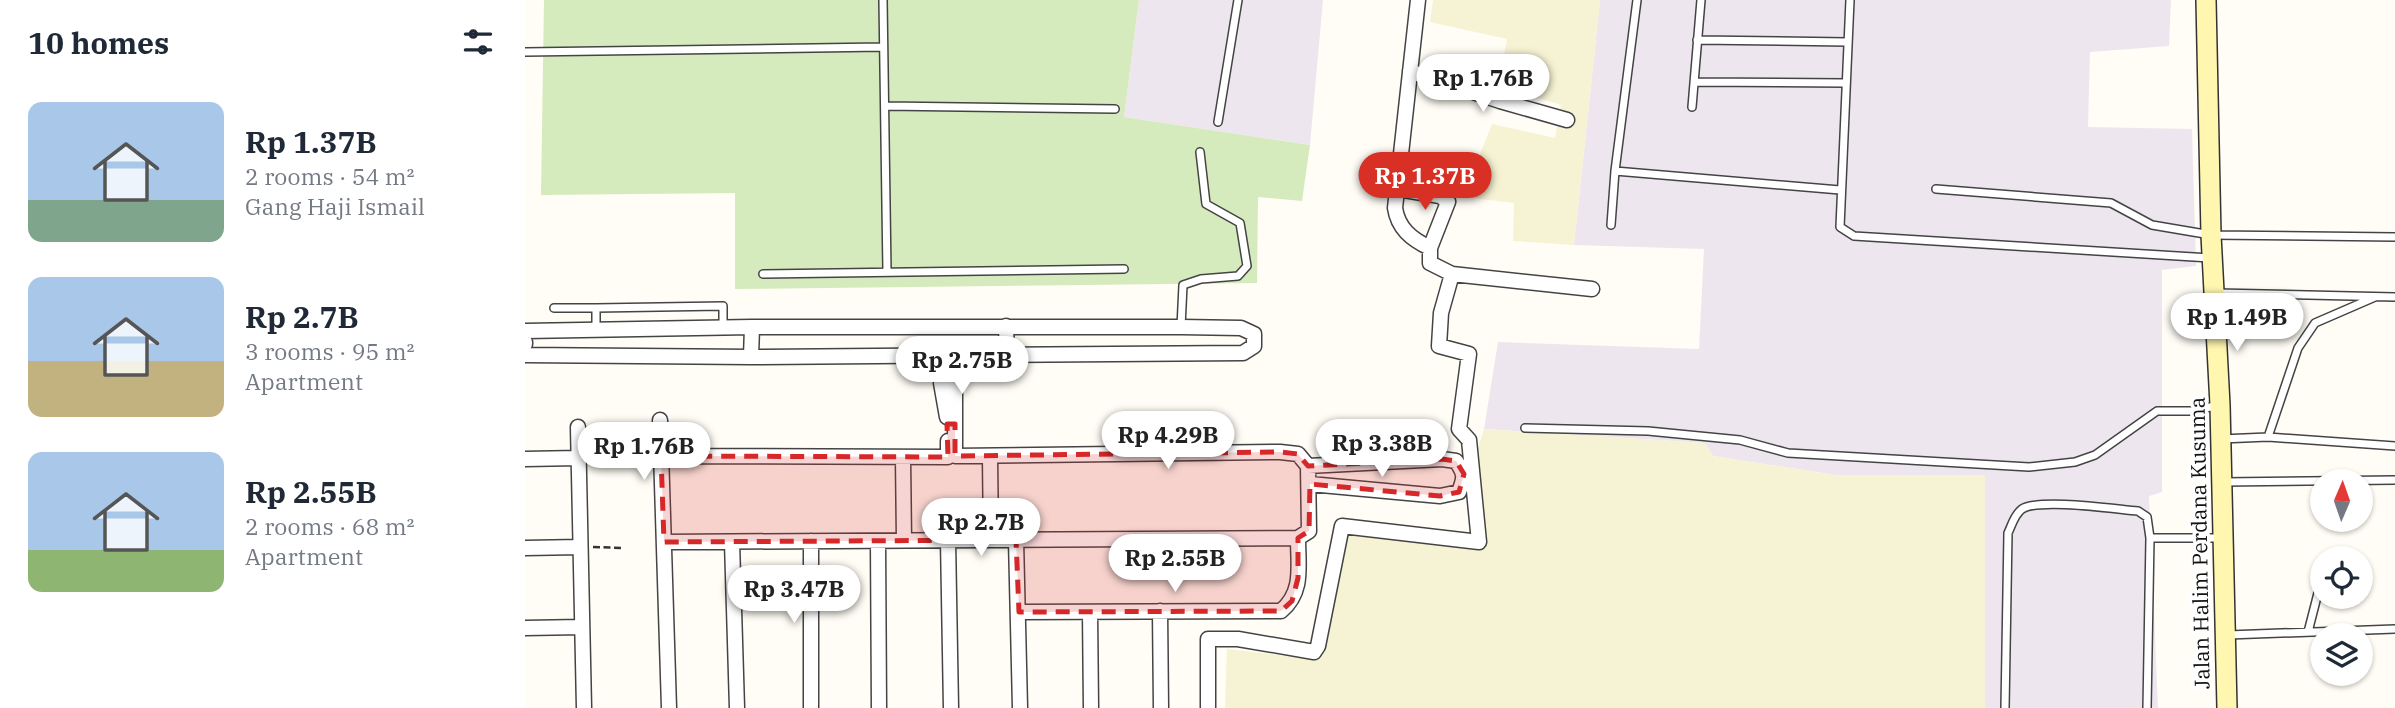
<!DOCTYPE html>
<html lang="en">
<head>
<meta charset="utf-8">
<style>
  body { margin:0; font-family:"IBM Plex Serif",serif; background:#f2f2f3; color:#1f2937; height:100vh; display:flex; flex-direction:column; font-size:26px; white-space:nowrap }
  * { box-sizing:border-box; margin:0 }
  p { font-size:23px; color:#747a83 }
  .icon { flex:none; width:38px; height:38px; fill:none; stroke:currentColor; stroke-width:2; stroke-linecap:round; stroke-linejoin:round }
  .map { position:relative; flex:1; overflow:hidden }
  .sheet { display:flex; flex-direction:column; background:#fff; width:525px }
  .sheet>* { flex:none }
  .needle { width:46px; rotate:2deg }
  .tools { position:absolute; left:1785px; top:469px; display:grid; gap:14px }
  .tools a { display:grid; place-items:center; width:63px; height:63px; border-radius:50%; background:#fff; box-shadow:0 2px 5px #0004; font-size:35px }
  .price { position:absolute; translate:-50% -60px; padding:0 16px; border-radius:24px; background:#fff; color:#222; font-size:23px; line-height:46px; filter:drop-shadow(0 2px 4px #0008) }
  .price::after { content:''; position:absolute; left:50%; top:42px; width:21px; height:16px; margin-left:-10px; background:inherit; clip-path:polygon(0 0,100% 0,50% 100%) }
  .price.current { background:#d93025; color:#fff }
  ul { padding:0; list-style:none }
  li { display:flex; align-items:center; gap:21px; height:175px; padding:0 28px }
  li span { display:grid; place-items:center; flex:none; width:196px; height:140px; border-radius:14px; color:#555 }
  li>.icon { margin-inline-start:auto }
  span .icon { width:84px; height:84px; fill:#fffc; stroke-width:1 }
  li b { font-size:30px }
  h2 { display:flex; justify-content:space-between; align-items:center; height:84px; padding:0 28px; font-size:30px }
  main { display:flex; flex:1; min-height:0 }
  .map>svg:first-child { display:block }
  .industrial { fill:#eee6ef }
  .farmland { fill:#f6f3d4 }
  .green { fill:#d5ebbd }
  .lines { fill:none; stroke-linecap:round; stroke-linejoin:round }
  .service-casing { stroke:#444; stroke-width:10 }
  .minor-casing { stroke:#444; stroke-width:17 }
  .secondary-casing { stroke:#333; stroke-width:22 }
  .path { stroke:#333; stroke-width:2.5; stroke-dasharray:7 3.5; stroke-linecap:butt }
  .service { stroke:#fff; stroke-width:7 }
  .minor { stroke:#fff; stroke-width:14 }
  .secondary { stroke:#fff6b0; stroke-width:19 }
  .marked { fill:#d62828; fill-opacity:0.2; stroke:#d62828; stroke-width:5; stroke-dasharray:14 9; stroke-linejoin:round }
  .labels { text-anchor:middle; stroke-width:7; stroke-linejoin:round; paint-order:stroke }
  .street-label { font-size:21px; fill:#111; stroke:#fff }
</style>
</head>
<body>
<main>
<section class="sheet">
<h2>10 homes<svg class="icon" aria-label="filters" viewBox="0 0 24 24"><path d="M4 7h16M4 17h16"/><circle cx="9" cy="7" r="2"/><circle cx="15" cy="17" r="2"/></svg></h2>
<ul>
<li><span style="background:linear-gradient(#a9c7e8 70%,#7fa58c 0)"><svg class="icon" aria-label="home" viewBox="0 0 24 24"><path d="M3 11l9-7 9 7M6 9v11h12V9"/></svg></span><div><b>Rp 1.37B</b><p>2 rooms · 54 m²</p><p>Gang Haji Ismail</p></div></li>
<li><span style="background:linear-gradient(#a9c7e8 60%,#c2b280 0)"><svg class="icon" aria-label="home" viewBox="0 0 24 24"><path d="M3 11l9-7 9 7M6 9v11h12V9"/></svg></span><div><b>Rp 2.7B</b><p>3 rooms · 95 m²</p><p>Apartment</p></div></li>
<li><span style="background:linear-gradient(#a9c7e8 70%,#8fb573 0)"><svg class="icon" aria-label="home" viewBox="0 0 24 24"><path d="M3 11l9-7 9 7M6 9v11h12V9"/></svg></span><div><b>Rp 2.55B</b><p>2 rooms · 68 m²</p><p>Apartment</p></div></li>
</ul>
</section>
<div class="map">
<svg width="1870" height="708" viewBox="0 0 1870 708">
  <rect width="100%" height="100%" fill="#fffdf5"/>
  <!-- industrial -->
  <path class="industrial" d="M614 0H798L785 145 599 117Z
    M1075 0H1646L1644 46 1565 52 1563 127 1667 129 1671 266 1637 270V492L1624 496 1633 708H1460V475H1310L1188 456 1180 443 959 429 973 342 1174 349 1179 249 1049 245Z"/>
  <!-- farmland -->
  <path class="farmland" d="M908 0H1075L1049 245 988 241 989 203 938 197 967 124 1030 138 1036 105 973 85 982 39 905 22Z
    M959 429 1180 443 1188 456 1310 475H1460V708H700L702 649 795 660 820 527 958 546 952 451Z"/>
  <!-- green -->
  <path class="green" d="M19 0H614L599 117 785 145 777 201 733 197 732 283 210 289V193L16 195Z"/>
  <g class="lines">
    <!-- service casing -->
    <g class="service-casing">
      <path id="service" d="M358 0 362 272
        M1325 0 1315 227 1329 236 1685 258
        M1172 40 1323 42
        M0 52 358 47
        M1169 82 1320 83
        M360 106 590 109
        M1167 107 1176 0
        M693 122 713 0
        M1090 171 1315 190
        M1411 189 1586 203 1627 225 1686 235 1870 237
        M1086 225 1090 171 1112 0
        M238 274 599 269
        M1692 293 1870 297
        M29 308H71
        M656 327 658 285 676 279 713 276 722 266 715 223 681 204 675 152
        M71 329V308L198 306V328
        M1000 428 1123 431 1215 440 1263 453 1504 467 1550 462 1570 455 1632 411H1668L1694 405
        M1743 437 1773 348 1790 323 1850 297
        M1696 439 1743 437 1870 446
        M1699 482 1870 480
        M1625 538H1696
        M1783 632 1793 593 1795 564
        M1703 635 1870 629
        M1480 708 1483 533C1487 525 1489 515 1497 509 1515 498 1589 509 1613 511L1622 517 1625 538 1622 708"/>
    </g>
    <!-- minor casing -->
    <g class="minor-casing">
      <path id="minor" d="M893 0 870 208C873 228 886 239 905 248
        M885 71 975 101 1042 120
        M873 189 915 196 923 202 905 248V263L927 274 1067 289
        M481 326 482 355
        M0 331 227 327H656L716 328 729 334V346L718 353 226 357 0 355
        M0 342V344
        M417 355 416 383 422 417
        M226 357 227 327
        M135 420 144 708
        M53 427 59 708
        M136 456 423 457V441
        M465 457 466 540
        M378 458 379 541
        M0 459 53 458
        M783 466 917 459 931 461C940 474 940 477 934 492L915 496 785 484
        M423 540 426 708
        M491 540 495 708
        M353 541 354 708
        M139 542 773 538 784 531 783 466 773 454 755 452 430 456V355
        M207 542 212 708
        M0 548 55 547
        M635 611 636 708
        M494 612 756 611C779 592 773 566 773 538
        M565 612 566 708
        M0 628 56 627
        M286 708V541
        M683 708V639H713L789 652 793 646 817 526 954 542 944 440 934 429 944 354 914 346 916 313 927 274"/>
    </g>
    <!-- secondary casing -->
    <g class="secondary-casing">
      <path id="secondary" d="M1681 0 1686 235 1695 405 1702 708"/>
    </g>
    <!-- path -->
    <path class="path" d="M68 547 99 548"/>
    <!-- service -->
    <use href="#service" class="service"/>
    <!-- minor -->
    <use href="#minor" class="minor"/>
    <!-- secondary -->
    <use href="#secondary" class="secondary"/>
  </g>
  <!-- marked area -->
  <path class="marked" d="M422 424H430V456L755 452 773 454 783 466 917 459 931 461 939 474 934 492 915 496 785 484 784 531 773 538V578L767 601 756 611 494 612 491 540 139 542 136 456 423 457Z"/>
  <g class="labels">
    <!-- street labels -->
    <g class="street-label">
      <text transform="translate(1675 543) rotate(-91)" y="7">Jalan Halim Perdana Kusuma</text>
    </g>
  </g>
</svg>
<div class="tools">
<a><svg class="needle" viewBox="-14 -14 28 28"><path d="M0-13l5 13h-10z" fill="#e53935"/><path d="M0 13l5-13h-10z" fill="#747a83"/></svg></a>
<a><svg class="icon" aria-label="locate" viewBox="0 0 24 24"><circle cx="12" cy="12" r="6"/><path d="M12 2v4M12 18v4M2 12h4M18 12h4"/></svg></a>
<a><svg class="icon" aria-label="layers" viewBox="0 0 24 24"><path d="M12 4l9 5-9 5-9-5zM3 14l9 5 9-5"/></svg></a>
</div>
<b class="price" style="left:958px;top:114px">Rp 1.76B</b>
<b class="price current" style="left:900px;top:212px">Rp 1.37B</b>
<b class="price" style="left:1712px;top:353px">Rp 1.49B</b>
<b class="price" style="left:437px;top:396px">Rp 2.75B</b>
<b class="price" style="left:643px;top:471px">Rp 4.29B</b>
<b class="price" style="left:857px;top:479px">Rp 3.38B</b>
<b class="price" style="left:119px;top:482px">Rp 1.76B</b>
<b class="price" style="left:456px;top:558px">Rp 2.7B</b>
<b class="price" style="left:650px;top:594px">Rp 2.55B</b>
<b class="price" style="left:269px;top:625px">Rp 3.47B</b>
</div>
</main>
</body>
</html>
